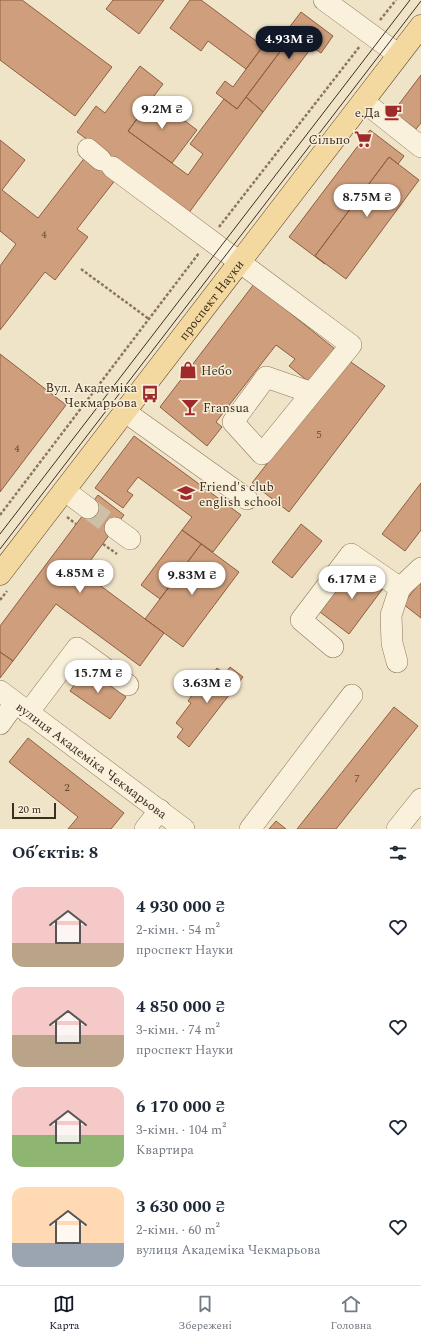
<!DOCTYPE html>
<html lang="uk">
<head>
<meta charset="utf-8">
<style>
  body { margin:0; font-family:Spectral,serif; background:#f2f2f3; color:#1f2937; height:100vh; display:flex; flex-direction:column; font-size:15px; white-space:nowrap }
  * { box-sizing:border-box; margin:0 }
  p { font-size:13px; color:#747a83 }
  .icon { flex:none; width:22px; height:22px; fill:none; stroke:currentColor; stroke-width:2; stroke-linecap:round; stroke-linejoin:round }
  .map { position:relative; height:829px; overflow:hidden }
  .details { display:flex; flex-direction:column; background:#fff; flex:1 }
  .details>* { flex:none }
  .scale { position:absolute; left:12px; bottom:10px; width:44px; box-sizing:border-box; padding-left:4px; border:2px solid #3d2e20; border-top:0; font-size:11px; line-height:14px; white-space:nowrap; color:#3d2e20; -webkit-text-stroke:3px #f7eed8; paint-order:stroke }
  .price { position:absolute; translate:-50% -34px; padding:0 9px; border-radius:14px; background:#fff; color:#222; font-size:13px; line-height:26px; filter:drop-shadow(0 1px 2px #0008) }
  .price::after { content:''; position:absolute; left:50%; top:24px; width:12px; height:9px; margin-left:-6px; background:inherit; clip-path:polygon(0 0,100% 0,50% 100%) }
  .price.on { background:#111827; color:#fff }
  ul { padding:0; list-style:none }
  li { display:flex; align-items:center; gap:12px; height:100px; padding:0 12px }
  li span { display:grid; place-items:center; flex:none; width:112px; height:80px; border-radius:12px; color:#555 }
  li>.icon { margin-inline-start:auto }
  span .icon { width:48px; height:48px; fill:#fffc; stroke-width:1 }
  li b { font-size:17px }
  h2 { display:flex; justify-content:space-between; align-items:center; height:48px; padding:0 12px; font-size:17px }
  .dock { display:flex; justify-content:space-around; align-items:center; height:56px; border-top:1px solid #e0e1e3; background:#fff; font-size:11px; color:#747a83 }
  .dock a { display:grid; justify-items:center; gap:2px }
  .dock .on { color:#111827 }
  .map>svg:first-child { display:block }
  .building { fill:#cf9f7d; stroke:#8d5f41 }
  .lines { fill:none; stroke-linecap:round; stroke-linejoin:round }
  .minor-tunnel { stroke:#ccc0a6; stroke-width:21; stroke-dasharray:21 10; stroke-linecap:butt }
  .minor-casing { stroke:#8d765c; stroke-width:22 }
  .major-casing { stroke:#5b4430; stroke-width:23 }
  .path { stroke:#8d765c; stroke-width:2.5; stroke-dasharray:3 2; stroke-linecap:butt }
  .minor { stroke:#faf1dc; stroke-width:21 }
  .major { stroke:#f3d9a0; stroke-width:22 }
  .tram { stroke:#3d2e20; stroke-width:1 }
  .labels { text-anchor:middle; stroke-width:3; stroke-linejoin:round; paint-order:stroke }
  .number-label { font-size:11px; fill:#624a37 }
  .poi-label { font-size:13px; fill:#3d2e20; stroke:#f7eed8; text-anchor:end }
  .street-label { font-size:13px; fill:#3d2e20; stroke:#f7eed8 }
</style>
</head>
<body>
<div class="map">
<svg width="421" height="829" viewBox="0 0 421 829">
  <rect width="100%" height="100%" fill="#f0e4c8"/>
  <!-- building -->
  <path class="building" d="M0 0H22L112 67 75 116 0 60Z
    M113 0H164L139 34 106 9Z
    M190 0H201L263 46 246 69 208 41 201 51 170 28Z
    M301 12 333 36 321 53 312 47 263 112 246 97 294 33 288 29Z
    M271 35 285 45 237 109 216 93 225 81 233 87Z
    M140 66 163 84 128 131 188 175 203 154 190 144 224 99 237 109 246 97 263 112 188 214 77 132 96 106 105 113Z
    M421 75V123L416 129 393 112Z
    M153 97 197 130 172 163 128 131Z
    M370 130 404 156 398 164 389 157 315 256 325 264 289 237Z
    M0 140 25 160 2 190 38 218 86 156 116 179 77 229 88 237 55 280 45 272 0 330V266L16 244 0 231Z
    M389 157 419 180 346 279 315 256Z
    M254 284 335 349 309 382 289 366 295 359 276 345 216 422 222 427 207 446 160 407Z
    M0 354 66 405 0 492Z
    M348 360 385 386 289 512 252 483Z
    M134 436 241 515 213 552 182 530 192 517 138 477 127 491 133 495 123 508 95 488Z
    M421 483V530L405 551 382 534Z
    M98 495 124 515 82 572 164 633 140 666 56 604 13 661 0 652V626Z
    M301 524 322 541 292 578 272 562Z
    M182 530 201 544 160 599 141 585Z
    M201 544 239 572 183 647 145 619Z
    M356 565 384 587 349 634 320 612Z
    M421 581V618L403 604Z
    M0 652 13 661 0 678Z
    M230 667 243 677 189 747 177 737 183 729 176 723 191 703 188 701 199 685 202 688 217 668 225 674Z
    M86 668 126 697 110 719 70 691Z
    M394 707 418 726 336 829H297Z
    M28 738 124 813 111 829H68L78 817 9 762Z
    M276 821 286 829H269Z"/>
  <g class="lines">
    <!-- minor-tunnel -->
    <path class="minor-tunnel" d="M88 508 115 528"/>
    <!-- minor casing -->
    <g class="minor-casing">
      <g id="minor">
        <path d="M324 0 399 55"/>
        <path d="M363 101 421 147"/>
        <path d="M88 149 101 160"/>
        <path d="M112 167 351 345 262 454 233 422 266 377 312 393"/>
        <path d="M124 411 247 499"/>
        <path d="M64 490 88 508"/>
        <path d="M115 528 130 539"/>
        <path d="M333 647 301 620 351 554 400 588"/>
        <path d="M397 662 392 643 391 615 400 588 421 568"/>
        <path id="s1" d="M0 691 184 829"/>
        <path d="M28 713 77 648 128 685"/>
        <path d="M0 724 15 703"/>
        <path d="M145 829 160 810"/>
        <path d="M250 829 352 695"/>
        <path d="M397 829 421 799"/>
      </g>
    </g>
    <!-- major casing -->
    <g class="major-casing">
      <g id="major">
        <path id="s2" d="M0 574 421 26"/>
      </g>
    </g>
    <!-- path -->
    <path class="path" d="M380 20 396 0
      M219 227 360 46
      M81 269 149 319
      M0 515 199 253
      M67 517 76 524
      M103 544 117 554
      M0 600 7 591"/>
    <!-- minor -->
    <use href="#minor" class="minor"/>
    <!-- major -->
    <use href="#major" class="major"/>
    <!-- tram -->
    <path class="tram" d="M0 534 410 0
      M0 549 421 1"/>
  </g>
  <!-- icons -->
  <defs>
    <g id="cafe-bare" transform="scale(1.38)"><path d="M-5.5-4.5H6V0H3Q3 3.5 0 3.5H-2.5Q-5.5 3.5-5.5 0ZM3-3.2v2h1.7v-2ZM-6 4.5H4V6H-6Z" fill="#9e2a2b" stroke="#f7eed8" stroke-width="2.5" paint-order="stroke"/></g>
    <g id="supermarket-bare" transform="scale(1.38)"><path d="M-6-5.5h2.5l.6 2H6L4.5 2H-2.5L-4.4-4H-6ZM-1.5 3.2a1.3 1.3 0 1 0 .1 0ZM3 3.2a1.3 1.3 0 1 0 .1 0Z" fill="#9e2a2b" stroke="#f7eed8" stroke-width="2.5" paint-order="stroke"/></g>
    <g id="shop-bare" transform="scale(1.38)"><path d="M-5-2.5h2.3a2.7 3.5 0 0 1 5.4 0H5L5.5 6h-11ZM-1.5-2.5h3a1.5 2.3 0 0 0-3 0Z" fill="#9e2a2b" stroke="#f7eed8" stroke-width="2.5" paint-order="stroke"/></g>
    <g id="bus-bare" transform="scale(1.38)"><path d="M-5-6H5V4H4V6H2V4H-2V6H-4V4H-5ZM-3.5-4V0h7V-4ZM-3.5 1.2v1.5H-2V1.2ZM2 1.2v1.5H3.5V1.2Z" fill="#9e2a2b" stroke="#f7eed8" stroke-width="2.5" paint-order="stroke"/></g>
    <g id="bar-bare" transform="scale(1.38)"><path d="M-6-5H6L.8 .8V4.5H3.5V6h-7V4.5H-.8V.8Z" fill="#9e2a2b" stroke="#f7eed8" stroke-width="2.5" paint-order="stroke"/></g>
    <g id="school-bare" transform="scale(1.38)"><path d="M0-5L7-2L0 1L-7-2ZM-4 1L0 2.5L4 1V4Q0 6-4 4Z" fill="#9e2a2b" stroke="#f7eed8" stroke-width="2.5" paint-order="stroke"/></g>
  </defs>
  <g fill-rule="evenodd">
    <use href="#cafe-bare" x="393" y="112"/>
    <use href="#supermarket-bare" x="363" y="139"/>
    <use href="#shop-bare" x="188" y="370"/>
    <use href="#bus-bare" x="150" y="394"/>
    <use href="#bar-bare" x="190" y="407"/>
    <use href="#school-bare" x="186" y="493"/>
  </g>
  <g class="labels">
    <!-- number labels -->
    <g class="number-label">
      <text x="44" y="238">4</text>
      <text x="319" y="438">5</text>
      <text x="17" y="452">4</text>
      <text x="357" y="782">7</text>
      <text x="67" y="791">2</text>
    </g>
    <!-- poi labels -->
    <g class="poi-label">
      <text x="380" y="117">е.Да</text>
      <text x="350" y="144">Сільпо</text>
      <text x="201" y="375" text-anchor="start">Небо</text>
      <text x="137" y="392">Вул. Академіка<tspan x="137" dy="15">Чекмарьова</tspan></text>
      <text x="203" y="412" text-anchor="start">Fransua</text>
      <text x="199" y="491" text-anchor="start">Friend's club<tspan x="199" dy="15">english school</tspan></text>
    </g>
    <!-- street labels -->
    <g class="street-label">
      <text dy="5" stroke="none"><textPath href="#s2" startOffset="346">проспект Науки</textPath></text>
      <text dy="5" stroke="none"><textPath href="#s1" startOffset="115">вулиця Академіка Чекмарьова</textPath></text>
    </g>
  </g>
</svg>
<div class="scale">20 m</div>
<b class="price on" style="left:289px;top:60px">4.93M ₴</b>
<b class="price" style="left:162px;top:130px">9.2M ₴</b>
<b class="price" style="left:367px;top:218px">8.75M ₴</b>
<b class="price" style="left:80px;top:594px">4.85M ₴</b>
<b class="price" style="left:192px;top:596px">9.83M ₴</b>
<b class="price" style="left:352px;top:600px">6.17M ₴</b>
<b class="price" style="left:98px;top:694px">15.7M ₴</b>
<b class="price" style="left:207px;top:704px">3.63M ₴</b>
</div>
<section class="details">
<h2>Об’єктів: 8<svg class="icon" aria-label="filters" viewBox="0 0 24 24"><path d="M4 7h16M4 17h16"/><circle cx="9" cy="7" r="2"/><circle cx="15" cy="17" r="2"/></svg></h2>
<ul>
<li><span style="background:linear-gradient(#f6c9c9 70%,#b9a48a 0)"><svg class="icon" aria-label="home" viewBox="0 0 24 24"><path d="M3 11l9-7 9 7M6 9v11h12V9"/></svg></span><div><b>4 930 000 ₴</b><p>2-кімн. · 54 m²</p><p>проспект Науки</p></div><svg class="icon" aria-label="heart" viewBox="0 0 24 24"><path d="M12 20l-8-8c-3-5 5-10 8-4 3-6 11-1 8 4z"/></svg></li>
<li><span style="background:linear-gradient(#f6c9c9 60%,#b9a48a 0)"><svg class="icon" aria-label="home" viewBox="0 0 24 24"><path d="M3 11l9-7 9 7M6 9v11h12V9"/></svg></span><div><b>4 850 000 ₴</b><p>3-кімн. · 74 m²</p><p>проспект Науки</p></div><svg class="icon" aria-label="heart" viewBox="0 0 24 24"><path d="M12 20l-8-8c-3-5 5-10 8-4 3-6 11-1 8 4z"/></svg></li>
<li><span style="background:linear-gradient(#f6c9c9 60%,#8fb573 0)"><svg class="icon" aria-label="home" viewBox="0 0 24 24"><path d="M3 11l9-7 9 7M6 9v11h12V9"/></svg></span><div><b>6 170 000 ₴</b><p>3-кімн. · 104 m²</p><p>Квартира</p></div><svg class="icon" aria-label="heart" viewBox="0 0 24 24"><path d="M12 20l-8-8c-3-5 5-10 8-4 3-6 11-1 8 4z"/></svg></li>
<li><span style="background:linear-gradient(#ffd9b3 70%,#9aa5b1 0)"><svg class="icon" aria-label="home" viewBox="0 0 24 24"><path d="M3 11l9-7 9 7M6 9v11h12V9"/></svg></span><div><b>3 630 000 ₴</b><p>2-кімн. · 60 m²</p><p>вулиця Академіка Чекмарьова</p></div><svg class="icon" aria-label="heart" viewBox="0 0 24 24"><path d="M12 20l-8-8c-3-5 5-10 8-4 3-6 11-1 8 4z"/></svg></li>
</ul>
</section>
<nav class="dock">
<a class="on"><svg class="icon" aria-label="map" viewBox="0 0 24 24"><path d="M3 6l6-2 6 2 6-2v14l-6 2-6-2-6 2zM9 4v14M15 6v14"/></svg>Карта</a>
<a><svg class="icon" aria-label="saved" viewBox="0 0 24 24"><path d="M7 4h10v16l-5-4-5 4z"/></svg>Збережені</a>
<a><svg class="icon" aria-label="home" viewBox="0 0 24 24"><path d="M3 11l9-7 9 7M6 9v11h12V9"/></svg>Головна</a>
</nav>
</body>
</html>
